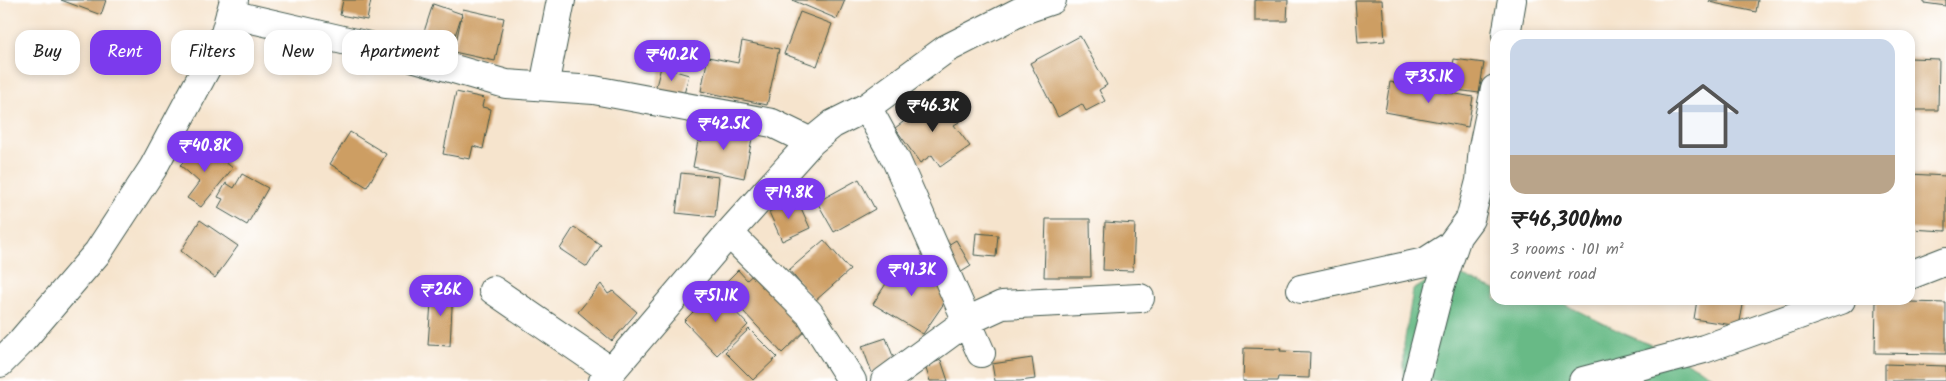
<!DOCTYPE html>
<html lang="en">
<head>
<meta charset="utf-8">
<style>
  body { margin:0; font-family:Kalam,sans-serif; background:#f6f6f6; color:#222; height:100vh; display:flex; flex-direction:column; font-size:19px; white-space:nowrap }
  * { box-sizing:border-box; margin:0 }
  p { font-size:16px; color:#767676 }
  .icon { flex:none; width:28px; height:28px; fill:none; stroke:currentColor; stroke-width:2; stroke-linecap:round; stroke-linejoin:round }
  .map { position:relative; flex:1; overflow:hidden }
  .sheet { position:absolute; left:1490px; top:30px; width:425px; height:275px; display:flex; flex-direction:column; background:#fff; border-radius:15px; box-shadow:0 2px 8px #0003 }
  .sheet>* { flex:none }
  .guide { position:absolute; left:15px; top:30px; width:475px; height:45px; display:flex; gap:10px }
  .price { position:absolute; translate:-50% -42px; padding:0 11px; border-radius:18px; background:#7c3aed; color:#fff; font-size:16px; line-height:32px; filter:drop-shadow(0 1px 2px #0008) }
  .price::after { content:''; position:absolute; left:50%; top:30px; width:15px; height:11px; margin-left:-8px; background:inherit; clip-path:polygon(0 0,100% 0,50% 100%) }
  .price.current { background:#222; color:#fff }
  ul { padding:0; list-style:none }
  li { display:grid; align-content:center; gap:10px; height:265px; padding:0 20px }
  li span { display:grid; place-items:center; height:155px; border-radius:15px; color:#555 }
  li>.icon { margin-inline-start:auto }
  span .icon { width:90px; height:90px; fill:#fffc; stroke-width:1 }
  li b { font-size:21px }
  .tag { padding:0 18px; border-radius:15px; background:#fff; box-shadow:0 2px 8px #0003; font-size:18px; line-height:45px }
  .tag.current { background:#7c3aed; color:#fff }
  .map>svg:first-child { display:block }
  .forest { fill:#68ba86; stroke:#447c5d }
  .building { fill:#cd9e63 }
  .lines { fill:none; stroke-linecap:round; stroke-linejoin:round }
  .minor-casing { stroke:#3f564b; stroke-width:30 }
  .minor { stroke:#fff; stroke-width:28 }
</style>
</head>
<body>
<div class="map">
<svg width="1946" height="381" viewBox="0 0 1946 381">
  <rect width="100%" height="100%" fill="#fff"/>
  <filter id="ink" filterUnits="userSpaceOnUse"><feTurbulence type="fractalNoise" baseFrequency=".02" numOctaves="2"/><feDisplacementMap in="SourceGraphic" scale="10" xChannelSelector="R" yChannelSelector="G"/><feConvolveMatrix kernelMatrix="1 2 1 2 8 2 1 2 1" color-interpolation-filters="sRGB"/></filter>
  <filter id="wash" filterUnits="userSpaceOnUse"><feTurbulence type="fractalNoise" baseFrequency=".0096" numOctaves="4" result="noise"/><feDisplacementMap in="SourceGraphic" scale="20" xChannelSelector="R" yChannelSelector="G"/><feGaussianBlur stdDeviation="1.12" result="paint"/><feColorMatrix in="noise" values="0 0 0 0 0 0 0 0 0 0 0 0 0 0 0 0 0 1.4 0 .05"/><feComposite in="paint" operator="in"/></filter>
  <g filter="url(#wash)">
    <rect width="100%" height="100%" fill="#f6e4cd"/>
    <!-- forest -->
    <path class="forest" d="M1447 269 1495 290V300H1556L1625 334 1670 353 1712 376 1713 381H1404V344L1413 290Z"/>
    <g id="blocks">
      <!-- building -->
      <path class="building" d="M61 0H106L101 15Z
        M343 0H371L367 20 340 15Z
        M792 0H845L837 19Z
        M1255 0H1288L1287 21H1255Z
        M1355 0H1382L1385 41 1358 43Z
        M1710 0H1758L1756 12 1709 2Z
        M1924 0H1946V6L1924 3Z
        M433 4 462 14 450 51 421 41Z
        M463 9 504 18 495 61 454 52Z
        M800 12 832 24 817 66 784 54Z
        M1080 36 1107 85 1099 90 1105 101 1086 111 1082 104 1058 117 1030 63Z
        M742 41 779 49 767 105 701 91 708 57 738 63Z
        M1910 58 1939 59 1938 110H1910Z
        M1454 59 1484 63 1479 93 1449 89Z
        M661 67 689 75 683 98 655 90Z
        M1390 82 1473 97 1468 127 1385 112Z
        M456 92 484 98 482 107 491 109 483 149 473 146 470 159 443 154Z
        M940 95 959 122 954 125 970 146 940 167 932 155 920 163 895 128Z
        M706 123 753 134 744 178 693 167 698 141 702 142Z
        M350 132 386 154 367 187 330 164Z
        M201 144 233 168 201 207 187 198 199 182 180 165Z
        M681 173 719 177 715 217 676 213Z
        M242 174 268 188 247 225 218 208 223 199 218 197 226 183 234 188Z
        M1910 174 1946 176V231L1910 229Z
        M859 179 875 209 834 232 817 202Z
        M797 199 810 228 782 241 769 212Z
        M1046 219H1090L1091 277H1044Z
        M200 220 238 246 215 278 181 251Z
        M1105 222 1135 224 1133 271 1103 270Z
        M574 227 601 245 587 267 560 249Z
        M976 233 998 235 996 257 974 255Z
        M824 240 850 270 815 301 789 270Z
        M956 240 971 266 955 276 940 250Z
        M903 257 951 293 923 334 873 304Z
        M738 270 747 280 758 270 810 326 782 353 730 297 734 293 725 283Z
        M601 284 608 294 613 291 637 312 612 341 578 312Z
        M432 288 453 289 450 346 428 345Z
        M715 290 748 325 717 355 684 321Z
        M1697 300H1744L1739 326 1694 319Z
        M1876 301 1946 303V354L1875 353Z
        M749 329 777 357 753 380 725 352Z
        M886 338 896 364 872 373 862 346Z
        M1244 348 1281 349 1280 351 1310 352 1309 378 1278 377 1277 381H1243Z
        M1032 358 1035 379 1020 381H995L992 364Z
        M941 360 948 381H930L925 366Z
        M1885 364 1946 366V381H1885Z"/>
    </g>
  </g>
  <g filter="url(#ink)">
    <use href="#blocks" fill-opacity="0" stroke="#3f564b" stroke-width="1"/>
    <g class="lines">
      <!-- minor casing -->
      <g class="minor-casing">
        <path id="minor" d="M230 14 395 52 506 84 594 90 772 123 811 142
          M1506 35 1512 0
          M544 86 561 0
          M867 107 896 160 981 353
          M729 233 809 313 852 381
          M1910 275 1946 261
          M1301 289 1425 262 1450 246 1470 219 1480 181 1483 147 1495 89
          M493 290 611 371
          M0 363 19 344 98 252 153 168 225 33 234 0
          M603 381 729 233 811 142 833 124 867 107 946 49 1023 10 1052 0
          M885 381 967 321 1002 305 1140 298
          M1416 381 1440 287 1457 237
          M1583 381 1704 349 1841 300"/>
      </g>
      <!-- minor -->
      <use href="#minor" class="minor"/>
    </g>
  </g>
</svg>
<b class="price" style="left:672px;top:82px">₹40.2K</b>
<b class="price" style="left:1429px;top:104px">₹35.1K</b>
<b class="price current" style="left:933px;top:133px">₹46.3K</b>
<b class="price" style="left:724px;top:151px">₹42.5K</b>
<b class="price" style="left:205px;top:173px">₹40.8K</b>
<b class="price" style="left:789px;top:220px">₹19.8K</b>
<b class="price" style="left:912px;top:297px">₹91.3K</b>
<b class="price" style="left:441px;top:317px">₹26K</b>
<b class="price" style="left:716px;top:323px">₹51.1K</b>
<div class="guide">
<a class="tag">Buy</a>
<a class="tag current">Rent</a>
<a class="tag">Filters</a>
<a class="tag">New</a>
<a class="tag">Apartment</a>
</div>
<section class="sheet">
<ul>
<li><span style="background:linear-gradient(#c9d6e8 75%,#b9a48a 0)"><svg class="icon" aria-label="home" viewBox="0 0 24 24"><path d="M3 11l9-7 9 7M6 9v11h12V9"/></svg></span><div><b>₹46,300/mo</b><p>3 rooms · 101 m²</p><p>convent road</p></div></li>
</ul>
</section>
</div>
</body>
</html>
